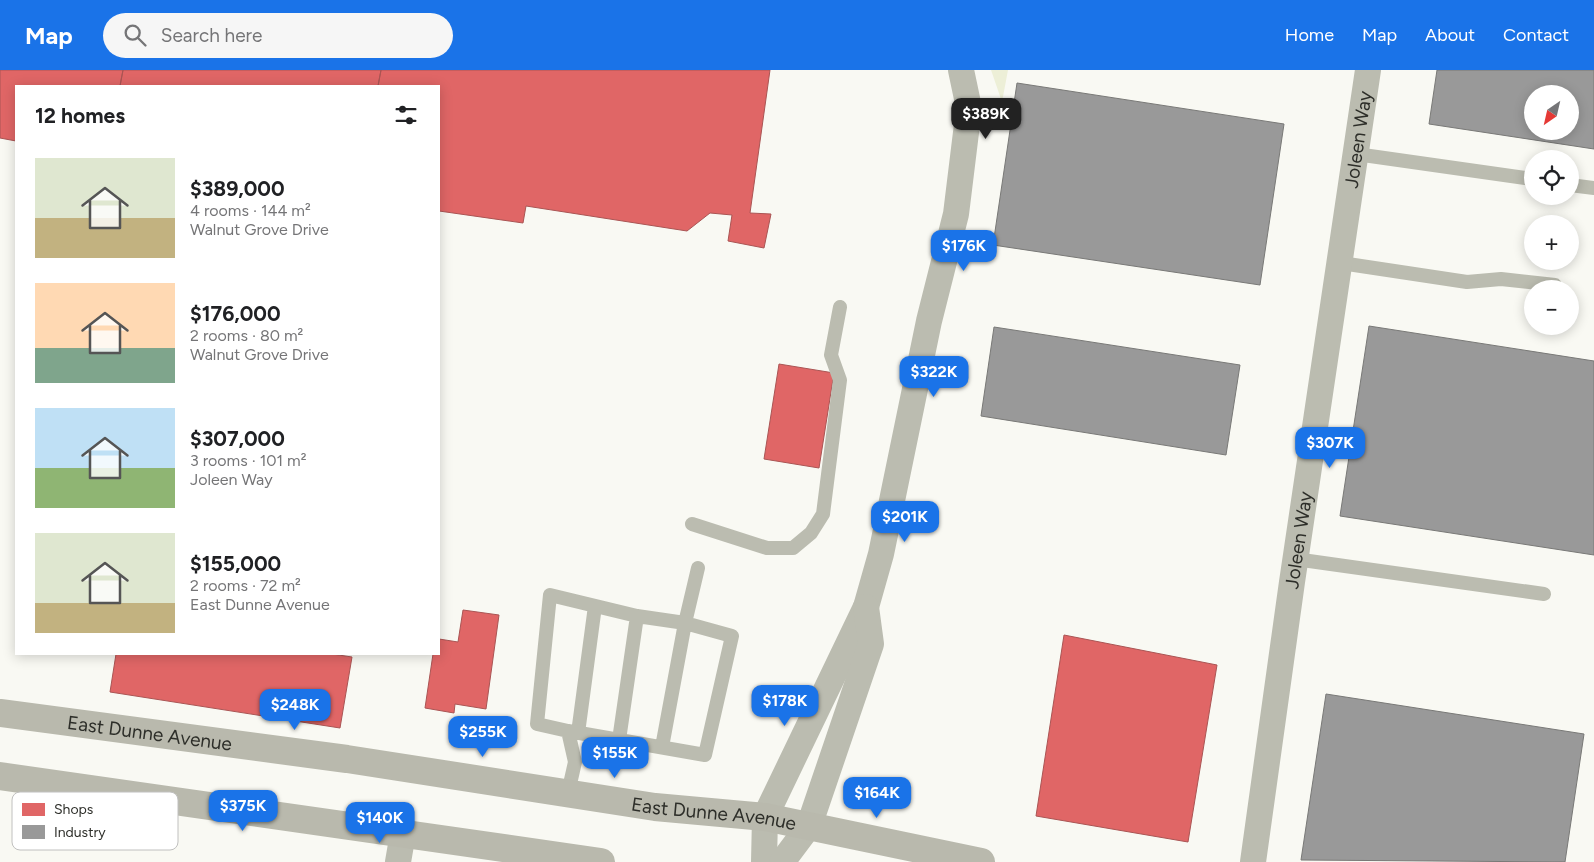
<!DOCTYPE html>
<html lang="en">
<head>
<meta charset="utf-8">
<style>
  body { margin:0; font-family:Figtree,sans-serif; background:#f6f6f6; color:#202124; height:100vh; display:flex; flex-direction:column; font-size:19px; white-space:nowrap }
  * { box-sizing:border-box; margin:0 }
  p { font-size:16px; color:#757577 }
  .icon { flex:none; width:28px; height:28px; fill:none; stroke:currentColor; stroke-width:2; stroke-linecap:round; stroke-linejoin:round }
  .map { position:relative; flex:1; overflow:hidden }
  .sheet { position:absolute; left:15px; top:15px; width:425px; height:570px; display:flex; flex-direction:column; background:#fff; border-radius:0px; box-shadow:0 2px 12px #0003 }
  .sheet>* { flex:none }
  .needle { width:32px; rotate:214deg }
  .fabs { position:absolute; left:1524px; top:15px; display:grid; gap:10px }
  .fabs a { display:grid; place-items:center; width:55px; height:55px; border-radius:50%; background:#fff; box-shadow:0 2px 12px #0003; font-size:25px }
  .price { position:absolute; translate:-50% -42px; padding:0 11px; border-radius:10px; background:#1a73e8; color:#fff; font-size:16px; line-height:32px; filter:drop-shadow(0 1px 2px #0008) }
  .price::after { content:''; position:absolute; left:50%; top:30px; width:15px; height:11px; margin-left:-8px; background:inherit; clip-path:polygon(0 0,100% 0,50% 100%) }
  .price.current { background:#222; color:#fff }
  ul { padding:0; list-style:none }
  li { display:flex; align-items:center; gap:15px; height:125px; padding:0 20px }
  li span { display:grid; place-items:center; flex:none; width:140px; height:100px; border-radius:0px; color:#555 }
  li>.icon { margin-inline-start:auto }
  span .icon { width:60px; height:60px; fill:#fffc; stroke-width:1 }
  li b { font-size:21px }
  h2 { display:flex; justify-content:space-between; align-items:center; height:60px; padding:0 20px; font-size:21px }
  header { display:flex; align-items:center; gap:30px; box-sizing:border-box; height:70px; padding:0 25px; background:#1a73e8; color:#fff }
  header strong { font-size:24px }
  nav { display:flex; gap:28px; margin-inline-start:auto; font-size:18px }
  .search { width:350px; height:45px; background:#f6f6f6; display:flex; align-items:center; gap:12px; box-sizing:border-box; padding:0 18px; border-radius:28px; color:#757577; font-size:19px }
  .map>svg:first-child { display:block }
  .green { fill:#edefd7 }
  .shops { fill:#e06666; stroke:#aa5554 }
  .industry { fill:#999; stroke:#797977; fill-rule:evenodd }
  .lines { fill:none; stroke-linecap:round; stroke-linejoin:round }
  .service { stroke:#bbbcb0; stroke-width:14 }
  .minor { stroke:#bbbcb0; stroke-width:26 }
  .secondary { stroke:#b9b9ad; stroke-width:28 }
  .labels { text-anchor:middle; stroke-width:5; stroke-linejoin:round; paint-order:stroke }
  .street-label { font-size:19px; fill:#2d2e29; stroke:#fff }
  .key { fill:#fff; stroke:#c0c0bf; stroke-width:1 }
  .key-label { font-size:14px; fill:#2d2e29 }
</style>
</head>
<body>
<header>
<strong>Map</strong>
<div class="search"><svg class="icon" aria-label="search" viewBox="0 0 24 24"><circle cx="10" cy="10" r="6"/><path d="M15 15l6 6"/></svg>Search here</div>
<nav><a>Home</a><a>Map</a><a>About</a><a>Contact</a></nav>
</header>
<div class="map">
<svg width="1594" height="792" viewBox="0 0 1594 792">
  <rect width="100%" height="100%" fill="#f9f9f3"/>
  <!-- green -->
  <path class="green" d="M991 0H1008L1002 32Z"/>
  <!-- shops -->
  <path class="shops" d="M0 0H123L120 16H16V71L0 68Z
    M123 0H381L378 16H120Z
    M381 0H770L750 143 771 144 764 178 728 171 732 145 710 143 687 161 526 136 523 153 439 141V16H378Z
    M779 294 834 303 819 398 764 389Z
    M463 540 499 545 486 639 455 634 454 643 425 638 433 584H439V569L458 572Z
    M1064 565 1217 595 1188 772 1036 746Z
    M116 584H332L352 587 340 658 110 622Z"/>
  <!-- industry -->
  <path class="industry" d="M1437 0H1594V79L1429 54ZM1532 24H1570V61H1532Z
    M1017 13 1284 54 1260 215 993 175Z
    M1369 256 1594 291V485L1340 446Z
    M994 257 1240 295 1226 385 981 346Z
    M1326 624 1584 664 1565 792 1301 790Z"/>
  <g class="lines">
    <!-- service -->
    <path class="service" d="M1356 84 1532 109
      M1570 115 1594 118
      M1341 193 1467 212 1501 209 1555 215
      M692 454 767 478H793L811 463 823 444 840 310 831 285 840 237
      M1295 489 1544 524
      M578 663 595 536
      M619 670 637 546
      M662 677 685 553 698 498
      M568 723 575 692 568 661 705 685 732 566 685 553 637 546 550 525 537 654 568 661"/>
    <!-- minor -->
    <g class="minor">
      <path d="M398 792 403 763"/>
      <path d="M764 792 765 747 866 537 881 484 929 251 956 144 969 38 961 0"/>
      <path d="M782 792 809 756 871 574 866 537"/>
      <path id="s1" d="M1253 792 1292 512 1368 0"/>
    </g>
    <!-- secondary -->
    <g class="secondary">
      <path id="s2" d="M0 643 347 689 655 737 765 747 981 792"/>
      <path d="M0 706 601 792"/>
    </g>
  </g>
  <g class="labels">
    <!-- street labels -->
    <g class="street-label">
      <text dy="7" stroke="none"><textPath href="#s1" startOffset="730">Joleen Way</textPath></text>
      <text dy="7" stroke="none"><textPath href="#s1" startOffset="325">Joleen Way</textPath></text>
      <text dy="7" stroke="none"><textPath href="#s2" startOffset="151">East Dunne Avenue</textPath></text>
      <text dy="7" stroke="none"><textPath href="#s2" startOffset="721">East Dunne Avenue</textPath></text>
    </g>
  </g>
  <!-- legend -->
  <rect x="12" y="722" width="166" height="58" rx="8" class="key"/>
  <rect x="22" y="733" width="23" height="13" fill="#e06666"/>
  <rect x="22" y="755" width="23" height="14" fill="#999"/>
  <g class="key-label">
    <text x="54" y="744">Shops</text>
    <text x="54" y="767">Industry</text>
  </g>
</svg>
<div class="fabs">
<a><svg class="needle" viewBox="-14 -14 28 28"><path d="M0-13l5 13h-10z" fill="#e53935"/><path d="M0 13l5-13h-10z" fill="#757577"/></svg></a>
<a><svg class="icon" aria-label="locate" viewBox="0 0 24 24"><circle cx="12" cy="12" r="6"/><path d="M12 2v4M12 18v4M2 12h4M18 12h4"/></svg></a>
<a>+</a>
<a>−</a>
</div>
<b class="price current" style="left:986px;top:70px">$389K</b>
<b class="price" style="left:964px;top:202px">$176K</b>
<b class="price" style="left:934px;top:328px">$322K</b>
<b class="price" style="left:1330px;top:399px">$307K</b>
<b class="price" style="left:905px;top:473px">$201K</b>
<b class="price" style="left:785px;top:657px">$178K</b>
<b class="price" style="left:295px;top:661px">$248K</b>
<b class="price" style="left:483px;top:688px">$255K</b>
<b class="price" style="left:615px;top:709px">$155K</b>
<b class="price" style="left:877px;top:749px">$164K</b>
<b class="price" style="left:243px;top:762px">$375K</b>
<b class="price" style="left:380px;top:774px">$140K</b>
<section class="sheet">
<h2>12 homes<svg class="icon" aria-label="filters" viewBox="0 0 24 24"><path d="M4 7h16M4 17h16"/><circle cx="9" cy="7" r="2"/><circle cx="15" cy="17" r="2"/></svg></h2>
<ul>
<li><span style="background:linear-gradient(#dfe7d0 60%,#c2b280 0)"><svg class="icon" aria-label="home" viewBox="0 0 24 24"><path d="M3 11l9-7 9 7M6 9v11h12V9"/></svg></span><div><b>$389,000</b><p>4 rooms · 144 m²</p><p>Walnut Grove Drive</p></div></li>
<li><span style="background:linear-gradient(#ffd9b3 65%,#7fa58c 0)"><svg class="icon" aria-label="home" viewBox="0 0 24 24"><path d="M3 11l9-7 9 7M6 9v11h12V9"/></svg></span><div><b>$176,000</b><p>2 rooms · 80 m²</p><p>Walnut Grove Drive</p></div></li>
<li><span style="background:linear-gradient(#bfe0f5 60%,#8fb573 0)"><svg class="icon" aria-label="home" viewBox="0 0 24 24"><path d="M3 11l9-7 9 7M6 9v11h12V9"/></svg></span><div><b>$307,000</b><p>3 rooms · 101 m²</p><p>Joleen Way</p></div></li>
<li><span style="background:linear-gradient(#dfe7d0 70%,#c2b280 0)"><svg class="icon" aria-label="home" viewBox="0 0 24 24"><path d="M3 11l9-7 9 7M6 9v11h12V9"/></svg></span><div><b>$155,000</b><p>2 rooms · 72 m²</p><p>East Dunne Avenue</p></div></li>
</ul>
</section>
</div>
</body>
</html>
